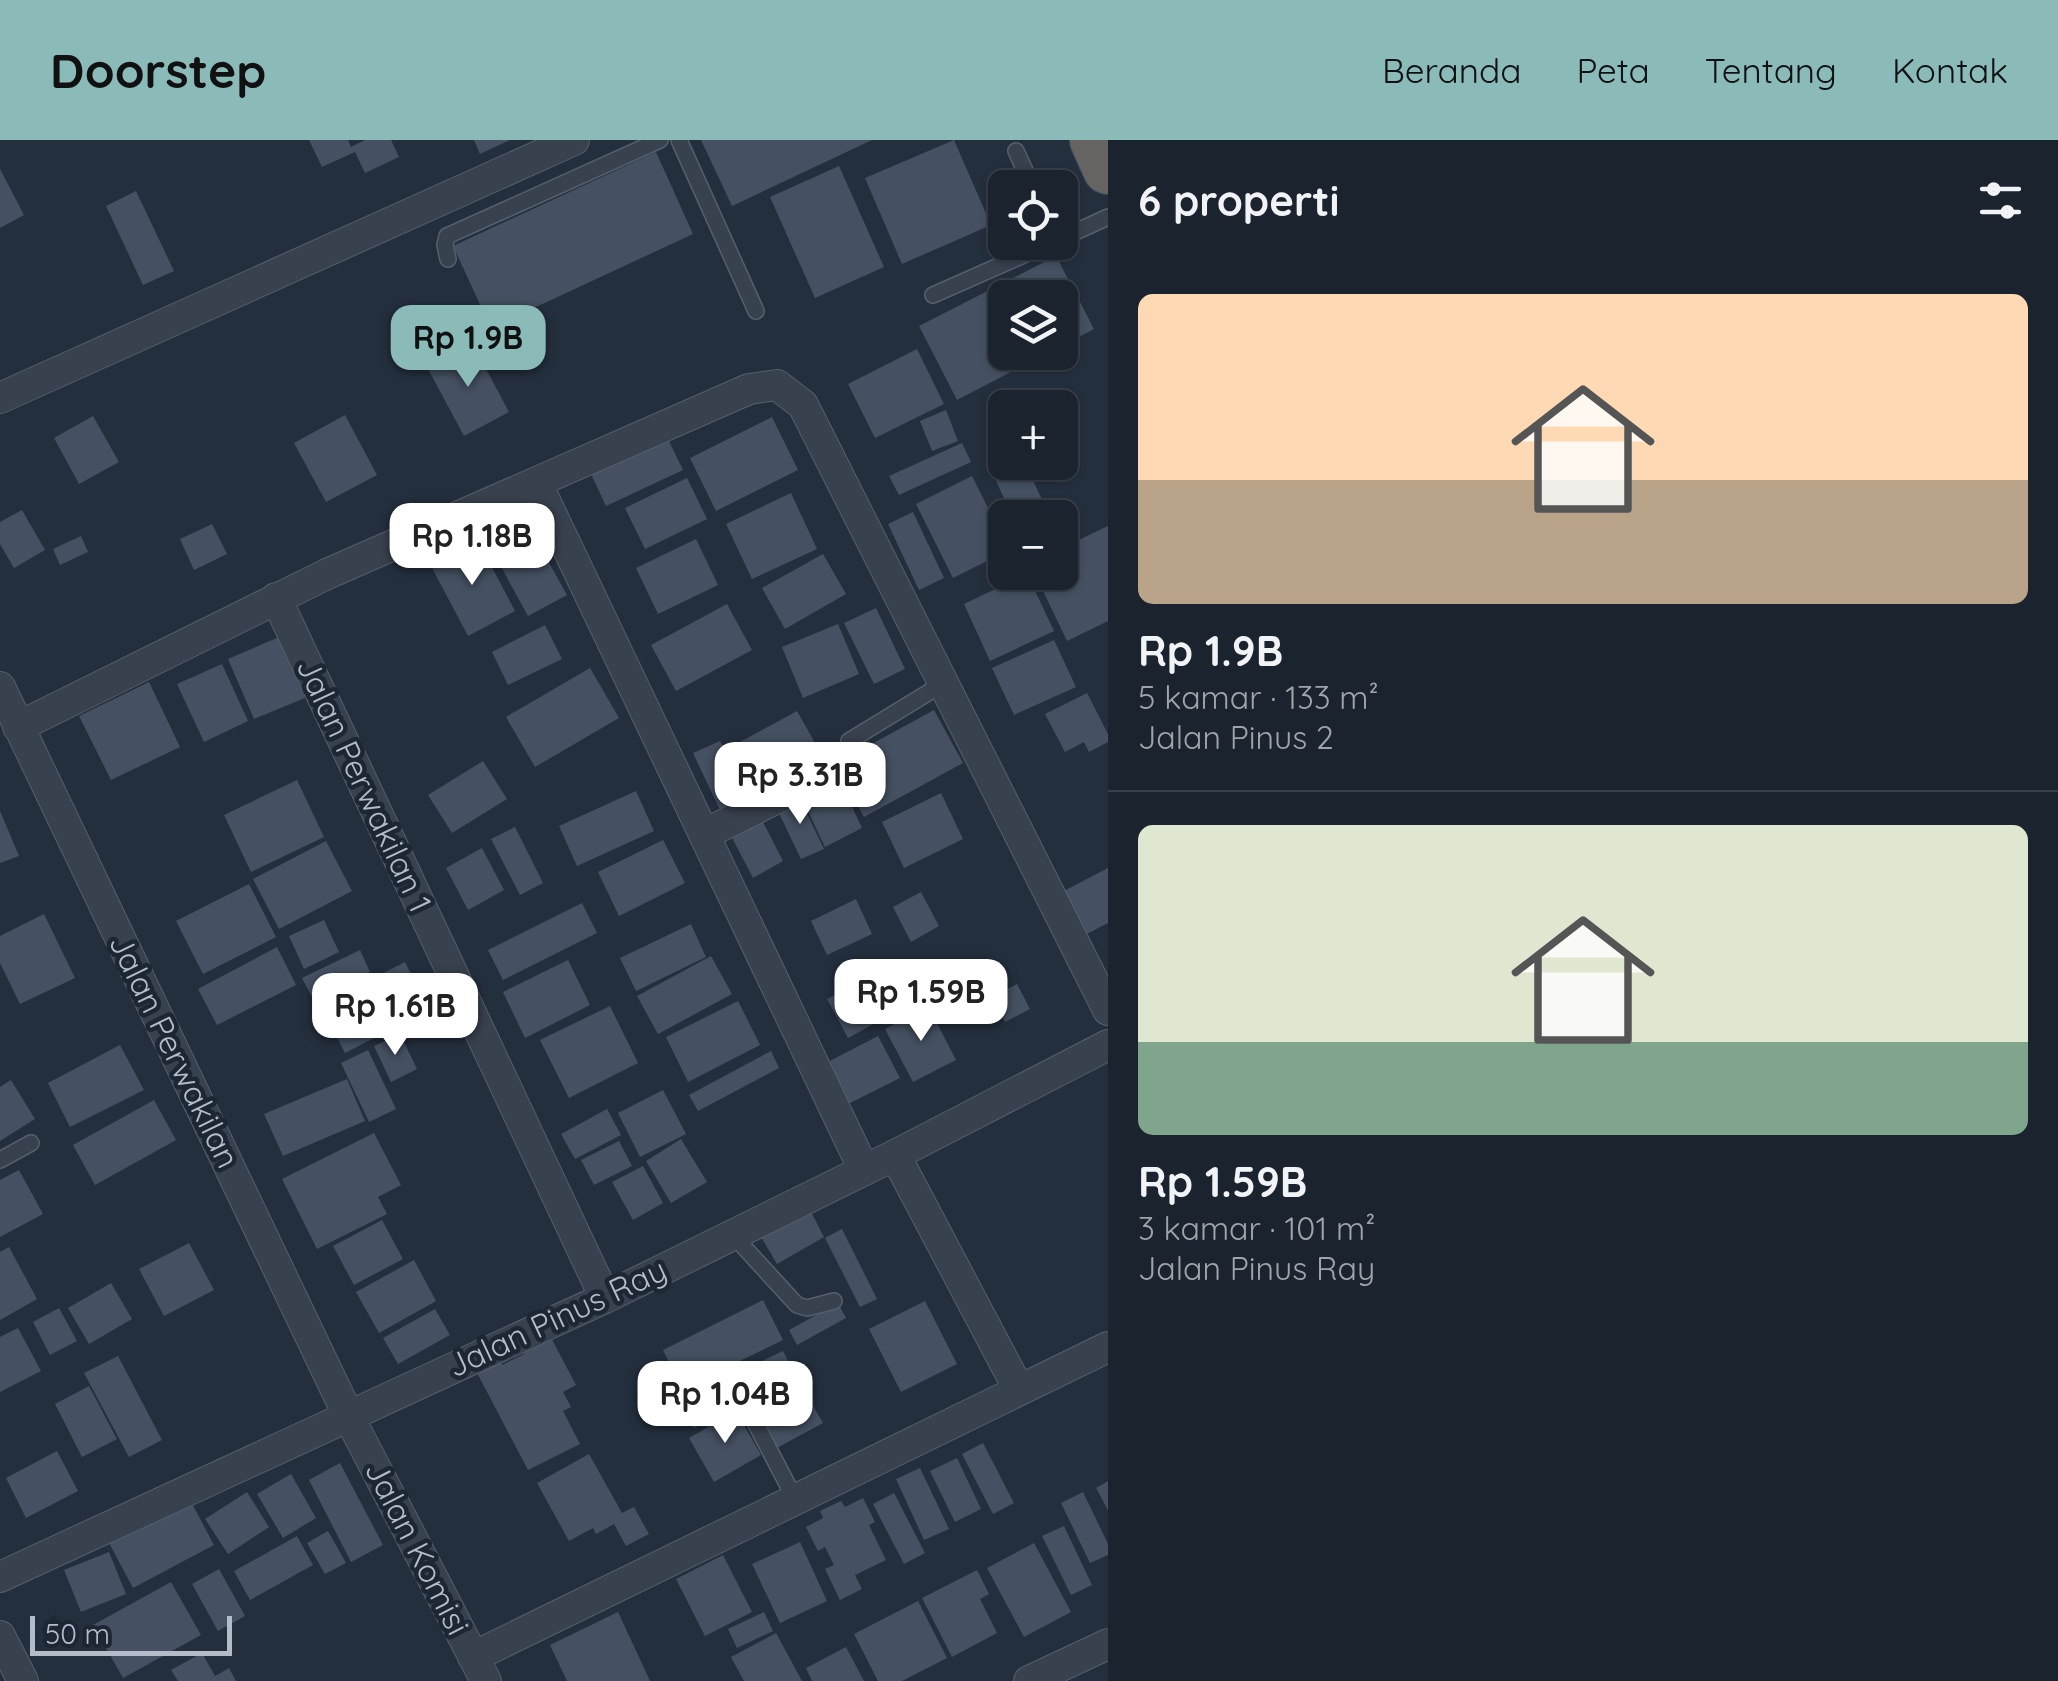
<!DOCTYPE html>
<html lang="id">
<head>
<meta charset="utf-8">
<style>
  body { margin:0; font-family:Quicksand,sans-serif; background:#242b36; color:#f1f3f6; height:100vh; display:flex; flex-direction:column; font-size:38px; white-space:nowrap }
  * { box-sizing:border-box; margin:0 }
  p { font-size:32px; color:#a0a4aa }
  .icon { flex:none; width:55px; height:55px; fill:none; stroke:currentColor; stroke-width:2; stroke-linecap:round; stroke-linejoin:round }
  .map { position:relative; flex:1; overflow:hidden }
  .details { display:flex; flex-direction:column; background:#1b232e; width:950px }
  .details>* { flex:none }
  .tools { position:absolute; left:988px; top:30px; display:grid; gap:20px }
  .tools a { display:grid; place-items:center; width:90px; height:90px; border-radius:15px; background:#1b232e; box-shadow:0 2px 8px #0004,0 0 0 2px #39404a; font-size:50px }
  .scale { position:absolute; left:30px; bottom:25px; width:202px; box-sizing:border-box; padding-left:10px; border:5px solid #b4bcc9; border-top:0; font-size:28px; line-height:35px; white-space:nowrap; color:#b4bcc9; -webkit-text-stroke:8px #1d2633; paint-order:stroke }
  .price { position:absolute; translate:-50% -85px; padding:0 22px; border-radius:20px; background:#fff; color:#222; font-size:32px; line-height:65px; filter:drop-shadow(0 2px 5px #0008) }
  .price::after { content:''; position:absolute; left:50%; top:60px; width:30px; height:22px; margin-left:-15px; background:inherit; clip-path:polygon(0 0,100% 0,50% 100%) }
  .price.on { background:#8bbbb9; color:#111 }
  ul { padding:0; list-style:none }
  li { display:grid; align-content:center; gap:20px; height:530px; padding:0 30px }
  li+li { border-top:2px solid #39404a }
  li span { display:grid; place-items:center; height:310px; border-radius:15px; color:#555 }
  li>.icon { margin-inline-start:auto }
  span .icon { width:180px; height:180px; fill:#fffc; stroke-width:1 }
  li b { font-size:42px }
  h2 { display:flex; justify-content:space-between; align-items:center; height:120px; padding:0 30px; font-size:42px }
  header { display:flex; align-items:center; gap:60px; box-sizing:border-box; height:140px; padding:0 50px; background:#8bbbb9; color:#111 }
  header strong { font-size:48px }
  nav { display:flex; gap:55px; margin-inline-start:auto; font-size:35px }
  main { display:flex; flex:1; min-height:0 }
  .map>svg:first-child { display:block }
  .building { fill:#455162 }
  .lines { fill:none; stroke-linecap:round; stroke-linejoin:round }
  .service-casing { stroke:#565f6c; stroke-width:18 }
  .minor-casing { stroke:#565f6c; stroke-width:32 }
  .trunk-casing { stroke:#434c59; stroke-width:52 }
  .service { stroke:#38414e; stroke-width:15 }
  .minor { stroke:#38414e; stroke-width:30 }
  .trunk { stroke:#656462; stroke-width:50 }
  .labels { text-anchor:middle; stroke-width:9; stroke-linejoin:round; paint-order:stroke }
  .street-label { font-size:32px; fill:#b4bcc9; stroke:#1d2633 }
</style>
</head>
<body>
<header>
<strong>Doorstep</strong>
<nav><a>Beranda</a><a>Peta</a><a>Tentang</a><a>Kontak</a></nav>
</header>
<main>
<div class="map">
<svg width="1108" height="1541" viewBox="0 0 1108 1541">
  <rect width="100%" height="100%" fill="#242f3e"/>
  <!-- building -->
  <path class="building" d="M309 0H348L351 7 365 0H391L399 17 365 33 355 12 322 27Z
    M474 0H510L480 14Z
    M701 0H872L732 66Z
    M954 0 991 85 902 124 865 38Z
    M656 12 693 94 491 188 453 106Z
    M839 26 884 127 815 158 770 57Z
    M0 29 24 75 0 88Z
    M136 51 174 131 143 145 106 66Z
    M1056 116 1094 189 1060 207V158H1005V212H1049L957 260 919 186Z
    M472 203 509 272 464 296 427 227Z
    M917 209 944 264 875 298 848 244Z
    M946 270 958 301 932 311 920 281Z
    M345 275 377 335 326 362 294 303Z
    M93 276 119 322 79 344 54 298Z
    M772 277 798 330 716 371 690 318Z
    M667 297 683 330 606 366 591 334Z
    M962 303 971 322 899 355 889 336Z
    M1006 322H1024L1051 378H1013L991 330Z
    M972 336 1005 402V412L953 438 916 364Z
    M687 338 707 379 645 409 625 368Z
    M791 353 817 409 752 439 726 384Z
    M519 369 567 455 528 476 481 390Z
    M22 370 45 410 14 428 0 404V382Z
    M913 372 944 438 919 450 888 384Z
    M212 384 227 414 194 430 180 399Z
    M1108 386V481L1067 501 1034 432H1060V409Z
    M81 396 88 412 60 425 53 409Z
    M477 399 515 471 468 496 430 424Z
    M696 399 718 445 658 474 636 428Z
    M823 414 846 454 785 489 762 448Z
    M1027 434 1054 491 990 521 964 464Z
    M727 464 752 510 676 551 651 505Z
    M876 468 905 529 874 544 844 483Z
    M838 484 859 534 803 558 782 507Z
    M545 485 562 519 508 545 492 512Z
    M279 497 305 558 254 579 228 519Z
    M1054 500 1076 547 1014 575 992 528Z
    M222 524 248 581 204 602 177 544Z
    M590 528 619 578 535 627 506 577Z
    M149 542 180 607 111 640 79 576Z
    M1087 553 1108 594V602L1089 612 1084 602 1065 612 1045 574Z
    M934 570 963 623 864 677 835 624Z
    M797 571 823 617 755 655 729 608Z
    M720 601 747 658 720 670 693 613Z
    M483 621 507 659 452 693 428 655Z
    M297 640 324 697 251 732 224 675Z
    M840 641 862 688 825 707 802 659Z
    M636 651 654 691 577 726 559 686Z
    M941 653 963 699 904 728 882 682Z
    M798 655 824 709 801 719 775 665Z
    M0 671 19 716 0 723Z
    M759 674 783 721 753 738 728 690Z
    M515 687 543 743 520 755 491 699Z
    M663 700 685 743 619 776 598 732Z
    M326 701 352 751 279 789 253 739Z
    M482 708 504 750 468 770 446 728Z
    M1108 728V783L1081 797 1058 754Z
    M249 744 276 797 203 834 176 781Z
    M921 752 939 786 911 802 893 767Z
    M856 759 872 794 827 815 811 781Z
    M582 763 597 793 503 840 488 810Z
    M44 774 75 838 20 864 0 823V796Z
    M324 780 339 812 304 829 289 796Z
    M691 784 706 817 636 851 620 818Z
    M277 807 296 845 217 885 198 849Z
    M360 810 370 832 313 859 302 838Z
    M711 816 732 854 658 894 637 856Z
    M568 820 590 865 525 898 503 852Z
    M405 822 429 870 345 913 321 865Z
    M891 825 912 863 848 898 827 859Z
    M1017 844 1030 869 1005 882 992 857Z
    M738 861 760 905 688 942 666 897Z
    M610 866 638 923 569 958 540 900Z
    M928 866 956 920 913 942 885 889Z
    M400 894 417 929 391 942 374 906Z
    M878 896 900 938 846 965 824 924Z
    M120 905 144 950 70 987 48 943Z
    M368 910 396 969 369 982 341 923Z
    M771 911 779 928 698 971 689 955Z
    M347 939 365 981 283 1016 264 974Z
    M11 940 35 979 0 1001V947Z
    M663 950 686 994 640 1017 618 973Z
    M154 960 176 1000 95 1045 73 1005Z
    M607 969 621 995 575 1019 561 994Z
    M374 993 401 1045 378 1057 387 1074 317 1109 282 1039Z
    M681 999 707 1042 671 1063 646 1021Z
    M619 1001 632 1026 594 1045 581 1020Z
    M643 1026 663 1063 633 1080 612 1042Z
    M19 1030 43 1074 0 1097V1040Z
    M809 1068 824 1097 777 1124 760 1095Z
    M382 1080 403 1119 354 1145 333 1106Z
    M842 1089 877 1159 860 1167 825 1098Z
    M189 1103 214 1150 164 1176 139 1129Z
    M9 1107 37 1159 0 1180V1112Z
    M414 1120 436 1161 379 1193 356 1152Z
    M111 1143 132 1179 89 1204 68 1168Z
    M763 1160 783 1200 682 1249 663 1210Z
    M925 1161 957 1224 901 1252 869 1189Z
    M838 1163 846 1178 797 1205 789 1190Z
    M59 1168 77 1201 50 1215 33 1182Z
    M435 1169 450 1195 398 1224 383 1198Z
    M18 1188 41 1231 0 1252V1197Z
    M548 1192 576 1245 563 1252 571 1267 563 1271 580 1304 528 1330 475 1229 498 1217 502 1225 524 1214 520 1206Z
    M783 1211 799 1243 771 1256 756 1224Z
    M118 1216 162 1300 129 1317 84 1233Z
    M702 1242 720 1274 694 1288 676 1256Z
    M801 1245 823 1283 775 1309 754 1271Z
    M89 1246 117 1299 82 1317 55 1264Z
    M736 1271 761 1315 714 1342 689 1298Z
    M983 1303 1014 1363 993 1374 962 1314Z
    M57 1311 78 1351 26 1378 6 1338Z
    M589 1314 622 1373 634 1367 649 1394 626 1406 614 1384 596 1394 593 1388 569 1401 537 1343Z
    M957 1318 981 1369 955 1382 930 1331Z
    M340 1323 383 1405 351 1422 309 1340Z
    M920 1328 949 1389 924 1400 896 1339Z
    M291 1334 316 1378 283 1398 257 1354Z
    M1108 1341V1370L1096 1348Z
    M247 1352 269 1387 228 1414 205 1379Z
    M1083 1352 1108 1404V1415L1090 1423 1061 1363Z
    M894 1353 925 1413 904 1424 873 1364Z
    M189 1358 214 1405 133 1448 108 1401Z
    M863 1358 875 1382 869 1385 886 1420 855 1435 862 1449 840 1460 825 1429 834 1425 825 1407 818 1411 806 1387 823 1378 820 1371 841 1361 845 1367Z
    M1064 1386 1092 1445 1071 1455 1042 1396Z
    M328 1391 346 1423 325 1434 307 1403Z
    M297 1396 313 1425 250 1460 234 1431Z
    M800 1402 827 1461 780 1483 752 1424Z
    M1034 1403 1071 1472 1024 1497 987 1428Z
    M109 1412 126 1454 81 1472 64 1430Z
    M723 1415 752 1472 705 1496 676 1439Z
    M219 1429 245 1476 218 1491 192 1444Z
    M977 1430 989 1454 980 1459 997 1493 952 1517 922 1458Z
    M171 1442 201 1495 123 1538 93 1485Z
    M918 1461 947 1518 902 1541H878L854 1494Z
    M618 1472 650 1541H567L550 1505Z
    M764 1472 773 1491 737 1508 728 1489Z
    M776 1493 802 1541H744L731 1517Z
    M846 1507 864 1541H812L806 1528Z
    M202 1513 215 1536 229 1528 236 1541H178L171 1530Z"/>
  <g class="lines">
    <!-- service casing -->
    <g class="service-casing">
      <path id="service" d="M679 0 756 171
        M1016 11 1033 48
        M1060 99 1108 77
        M448 119 445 105 447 96 660 0
        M933 155 1053 102
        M849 601 944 543
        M0 1020 31 1003
        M731 1093 797 1165 807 1168 834 1161
        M734 1242 795 1359"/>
    </g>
    <!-- minor casing -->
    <g class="minor-casing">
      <path id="minor" d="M0 258 574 0
        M537 344 864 1030
        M276 458 605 1158
        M0 547 348 1275 486 1541
        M18 587 327 434 749 249 777 245 803 265 1108 870
        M705 694 831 631
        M895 1015 1019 1250
        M0 1437 605 1158 895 1015 1108 905
        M0 1496 23 1541
        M473 1517 1108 1207
        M1029 1541 1108 1504"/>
    </g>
    <!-- trunk casing -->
    <g class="trunk-casing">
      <path id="trunk" d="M1095 0 1108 29"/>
    </g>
    <!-- service -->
    <use href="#service" class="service"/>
    <!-- minor -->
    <use href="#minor" class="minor"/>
    <!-- trunk -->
    <use href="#trunk" class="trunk"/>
  </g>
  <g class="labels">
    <!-- street labels -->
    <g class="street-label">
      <text transform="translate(364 645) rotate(65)" y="11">Jalan Perwakilan 1</text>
      <text transform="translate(174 911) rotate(64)" y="11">Jalan Perwakilan</text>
      <text transform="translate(557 1178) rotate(-25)" y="11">Jalan Pinus Ray</text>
      <text transform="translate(417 1408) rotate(63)" y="11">Jalan Komisi</text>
    </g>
  </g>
</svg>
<div class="tools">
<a><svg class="icon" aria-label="locate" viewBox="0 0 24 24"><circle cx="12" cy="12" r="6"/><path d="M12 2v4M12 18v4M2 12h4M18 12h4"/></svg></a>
<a><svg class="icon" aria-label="layers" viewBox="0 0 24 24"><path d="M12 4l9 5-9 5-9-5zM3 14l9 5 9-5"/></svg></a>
<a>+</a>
<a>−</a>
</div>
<div class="scale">50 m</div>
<b class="price on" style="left:468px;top:250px">Rp 1.9B</b>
<b class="price" style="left:472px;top:448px">Rp 1.18B</b>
<b class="price" style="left:800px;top:687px">Rp 3.31B</b>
<b class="price" style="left:921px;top:904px">Rp 1.59B</b>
<b class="price" style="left:395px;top:918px">Rp 1.61B</b>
<b class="price" style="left:725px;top:1306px">Rp 1.04B</b>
</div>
<section class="details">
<h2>6 properti<svg class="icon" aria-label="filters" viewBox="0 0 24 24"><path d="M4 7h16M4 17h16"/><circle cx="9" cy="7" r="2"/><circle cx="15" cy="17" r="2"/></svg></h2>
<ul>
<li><span style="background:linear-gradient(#ffd9b3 60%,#b9a48a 0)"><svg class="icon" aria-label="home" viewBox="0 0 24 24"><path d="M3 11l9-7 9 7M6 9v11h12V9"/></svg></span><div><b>Rp 1.9B</b><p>5 kamar · 133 m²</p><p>Jalan Pinus 2</p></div></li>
<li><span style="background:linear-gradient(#dfe7d0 70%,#7fa58c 0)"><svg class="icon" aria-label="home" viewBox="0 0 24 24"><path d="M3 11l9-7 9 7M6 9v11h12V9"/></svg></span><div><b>Rp 1.59B</b><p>3 kamar · 101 m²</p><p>Jalan Pinus Ray</p></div></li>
</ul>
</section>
</main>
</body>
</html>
